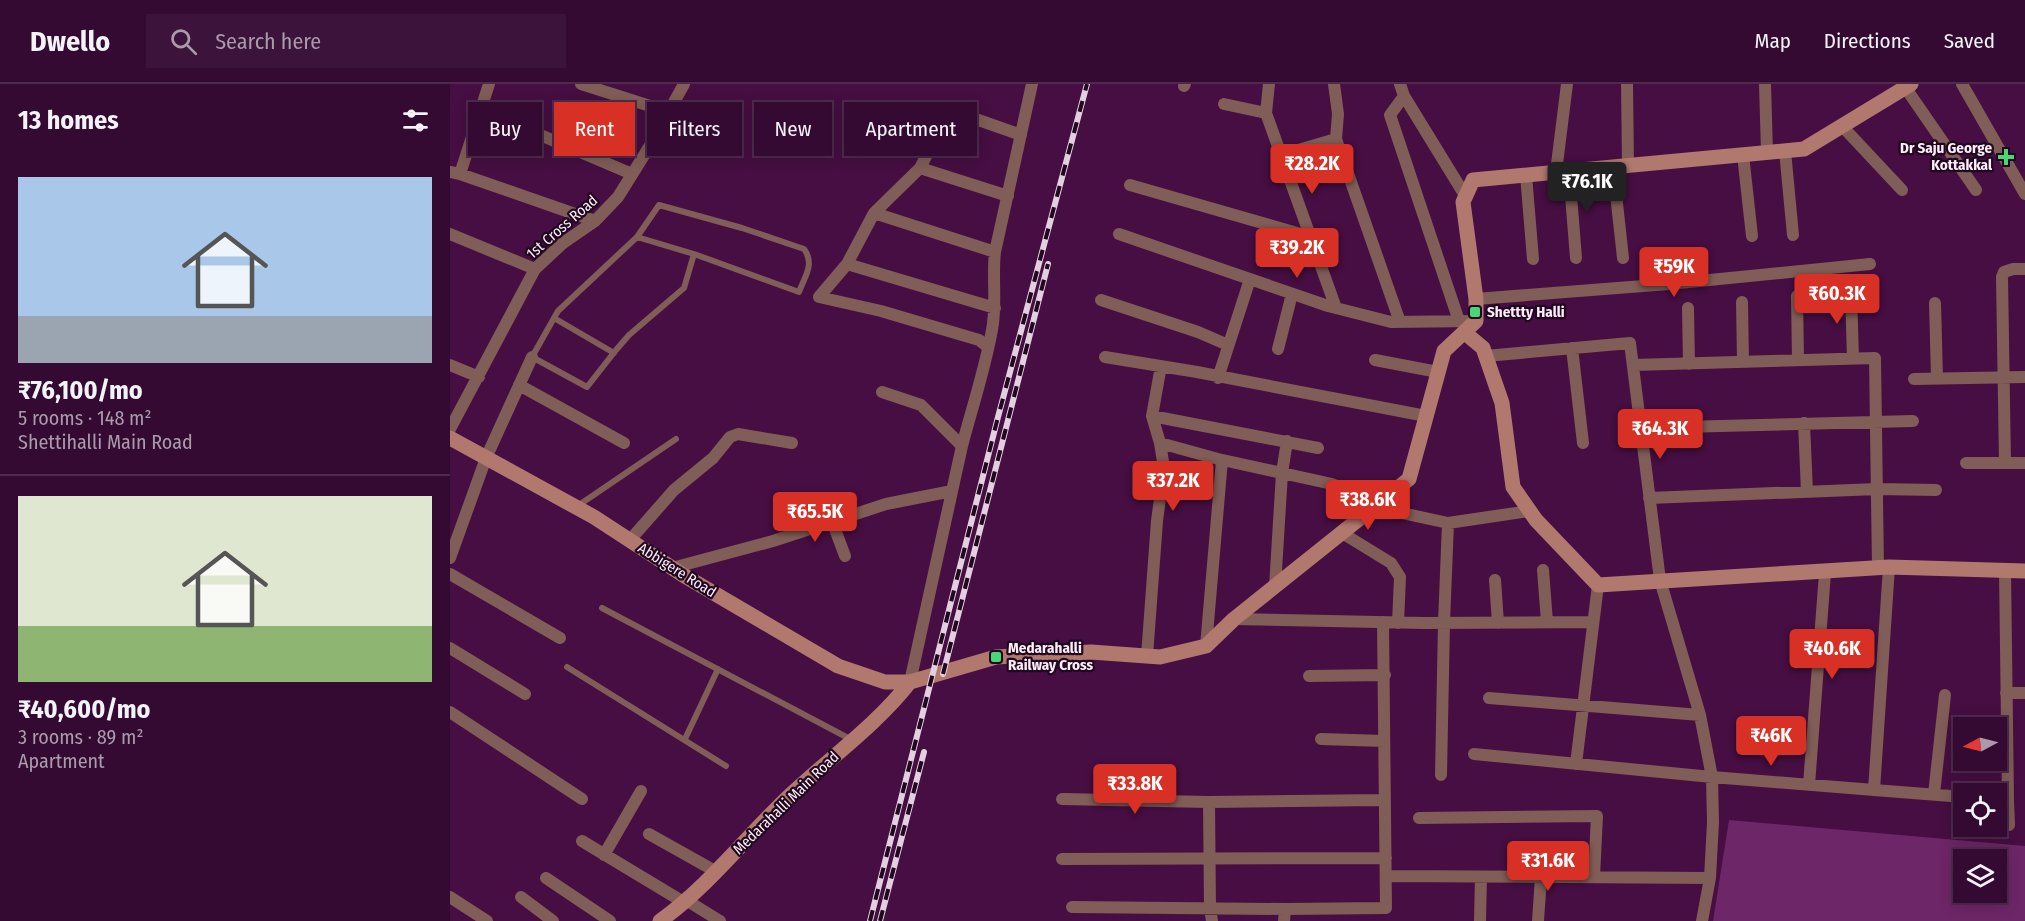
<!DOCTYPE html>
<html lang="en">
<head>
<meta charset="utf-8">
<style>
  body { margin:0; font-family:"Fira Sans Condensed",sans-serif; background:#3c133a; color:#f1f3f6; height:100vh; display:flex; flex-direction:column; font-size:22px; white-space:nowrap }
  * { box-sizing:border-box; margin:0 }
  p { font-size:20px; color:#a99aac }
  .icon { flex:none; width:33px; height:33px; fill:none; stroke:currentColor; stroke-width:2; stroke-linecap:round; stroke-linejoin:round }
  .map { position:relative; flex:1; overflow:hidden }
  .panel { display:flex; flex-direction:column; background:#340a32; width:450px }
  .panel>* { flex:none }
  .guide { position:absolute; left:18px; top:18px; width:570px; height:54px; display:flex; gap:12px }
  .needle { width:39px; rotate:263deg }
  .controls { position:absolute; left:1503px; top:633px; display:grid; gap:12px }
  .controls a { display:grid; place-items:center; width:54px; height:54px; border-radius:0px; background:#340a32; box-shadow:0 3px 15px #0003,0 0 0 2px #4e2b4d; font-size:30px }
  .price { position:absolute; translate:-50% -51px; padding:0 14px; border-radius:6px; background:#d93025; color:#fff; font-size:20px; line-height:39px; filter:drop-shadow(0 2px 3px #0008) }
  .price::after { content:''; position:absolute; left:50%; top:36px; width:18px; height:14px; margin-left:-9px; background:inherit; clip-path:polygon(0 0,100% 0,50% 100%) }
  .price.selected { background:#222; color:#fff }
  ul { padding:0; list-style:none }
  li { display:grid; align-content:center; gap:12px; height:318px; padding:0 18px }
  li+li { border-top:2px solid #4e2b4d }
  li span { display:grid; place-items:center; height:186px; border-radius:0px; color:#555 }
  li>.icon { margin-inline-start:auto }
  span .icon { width:108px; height:108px; fill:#fffc; stroke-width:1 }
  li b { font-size:26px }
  h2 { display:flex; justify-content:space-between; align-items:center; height:72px; padding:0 18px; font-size:26px }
  .chip { padding:0 21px; border-radius:0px; background:#340a32; box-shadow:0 3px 15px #0003,0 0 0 2px #4e2b4d; font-size:21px; line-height:54px }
  .chip.selected { background:#d93025; color:#fff }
  header { display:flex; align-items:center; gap:36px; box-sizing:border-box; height:84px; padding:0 30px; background:#340a32; border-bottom:2px solid #4e2b4d }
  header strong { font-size:28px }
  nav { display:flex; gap:33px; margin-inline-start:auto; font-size:21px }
  .search { width:420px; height:54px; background:#3c133a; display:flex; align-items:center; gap:15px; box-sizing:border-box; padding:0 21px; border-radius:0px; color:#a99aac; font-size:22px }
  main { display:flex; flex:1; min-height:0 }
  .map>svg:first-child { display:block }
  .green { fill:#6d2667; fill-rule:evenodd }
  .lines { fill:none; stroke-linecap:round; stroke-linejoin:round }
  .lane { stroke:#805d56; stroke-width:6 }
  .street { stroke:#805d56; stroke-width:12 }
  .secondary { stroke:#b1786e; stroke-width:15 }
  .rail-casing { stroke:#e2cfe0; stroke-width:6 }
  .rail { stroke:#20081e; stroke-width:4; stroke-dasharray:11; stroke-linecap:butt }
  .poi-dot { fill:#48d778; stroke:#20081e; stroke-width:2 }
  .labels { text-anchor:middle; stroke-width:4.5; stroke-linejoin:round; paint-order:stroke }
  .poi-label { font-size:15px; font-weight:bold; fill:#fbedf9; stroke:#20081e; text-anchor:start }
  .street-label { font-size:15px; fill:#fbedf9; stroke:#20081e }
</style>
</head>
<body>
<header>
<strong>Dwello</strong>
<div class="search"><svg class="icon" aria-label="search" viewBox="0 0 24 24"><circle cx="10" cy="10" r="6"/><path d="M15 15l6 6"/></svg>Search here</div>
<nav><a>Map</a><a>Directions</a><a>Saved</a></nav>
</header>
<main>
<section class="panel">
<h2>13 homes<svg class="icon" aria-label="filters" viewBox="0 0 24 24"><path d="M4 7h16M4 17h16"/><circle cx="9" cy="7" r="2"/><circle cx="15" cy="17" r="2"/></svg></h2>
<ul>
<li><span style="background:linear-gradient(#a9c7e8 75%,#9aa5b1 0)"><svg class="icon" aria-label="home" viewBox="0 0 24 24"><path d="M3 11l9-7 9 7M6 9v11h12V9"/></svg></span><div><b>₹76,100/mo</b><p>5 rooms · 148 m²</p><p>Shettihalli Main Road</p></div></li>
<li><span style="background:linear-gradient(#dfe7d0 70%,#8fb573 0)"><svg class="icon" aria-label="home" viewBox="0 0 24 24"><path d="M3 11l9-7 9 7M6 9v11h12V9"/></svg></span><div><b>₹40,600/mo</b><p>3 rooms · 89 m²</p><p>Apartment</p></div></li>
</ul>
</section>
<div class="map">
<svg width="1575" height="837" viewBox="0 0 1575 837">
  <rect width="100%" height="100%" fill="#460e42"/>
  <!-- green -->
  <path class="green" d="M1279 736 1575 762V837H1263ZM1514 776H1546V808H1514Z"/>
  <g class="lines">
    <!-- lane -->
    <path class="lane" d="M187 153 244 170 234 204 179 251 166 266 137 303 82 273 108 227 187 153 209 121 292 144 354 165C365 180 355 192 349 208L244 170
      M104 234 164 269
      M126 423 226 355
      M152 524 402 656
      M117 583 276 682
      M235 655 268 585"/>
    <!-- street -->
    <path class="street" d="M131 0 219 28
      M819 0 816 29 886 224
      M950 0 954 12 1016 113
      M1177 0 1178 81
      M1315 0 1317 68
      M1512 0 1575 110
      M734 2 735 0
      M1455 3 1526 106
      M954 12 940 31 1009 237
      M774 20 816 29
      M1392 42 1452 106
      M88 50 182 90
      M886 55 950 238
      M1335 67 1343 151
      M831 71 886 55 888 30 884 0
      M1293 71 1302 152
      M1163 83 1173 174
      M470 84 558 112
      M1119 87 1126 174
      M0 88 10 90 39 0
      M1106 88 1117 0
      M10 90 145 137
      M1076 91 1083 175
      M680 101 861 153
      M424 129 545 168
      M0 150 85 185
      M669 150 878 222 941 238 1026 237
      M397 180 545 224
      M1401 207 1403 275
      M1347 212 1348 276
      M1026 215 1219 200 1420 180
      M651 216 748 248 778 261
      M1292 218 1293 278
      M1485 219 1487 294
      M1238 224 1239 280
      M538 263 529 256 431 227 369 213 397 180 424 129 470 84 500 26 571 51
      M1122 264 1133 359
      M828 265 842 210
      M1036 272 1180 259 1210 496 1250 631 1262 693 1263 738 1260 794 1252 837
      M655 273 747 288 976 332
      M925 276 988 288
      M0 281 29 293
      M1183 281 1425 274 1428 484
      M768 294 800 195
      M1464 295 1575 293
      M69 301 174 359
      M432 308 471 321 512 362C522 324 535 285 542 246 547 220 542 194 545 168L582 0
      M702 332 868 364
      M1354 339 1357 408
      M1191 344 1463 337
      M0 345 85 185 113 159 145 137 168 113 201 60 234 0
      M710 359 768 375 882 400 916 413 924 423 998 439
      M1516 379H1575
      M1555 379 1552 193 1554 188 1563 185H1575
      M1199 414 1427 405 1486 406
      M382 437 395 472
      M892 449 941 479 950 493 948 539
      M180 456 224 406 263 374 280 353 288 350 342 359
      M0 474 36 374 82 273
      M222 484 323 457 436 420 502 407
      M1093 486 1097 538
      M0 490 110 554
      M1045 496 1048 539
      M825 503 832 389 837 357
      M784 535 975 539 1142 538
      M756 562 772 376
      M0 564 75 610
      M697 572 707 437 714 384 710 359 702 332 711 282
      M859 592 935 591
      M460 598 512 362
      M1556 609H1575
      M1039 614 1250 631
      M0 628 132 715
      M871 655 934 657
      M1024 670 1262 693 1424 706 1439 483
      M1126 680 1148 501
      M991 691 994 539 998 439 1079 427
      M1359 701 1375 489
      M1424 706 1514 713
      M1484 710 1495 611
      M612 715 759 718 934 716
      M1546 716 1558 717 1555 487
      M1558 717 1559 741
      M759 718 760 824 762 837
      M969 734 1147 732 1144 793
      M199 750 265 787
      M132 757 235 819
      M154 771 191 707
      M612 775 936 774
      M936 792 1260 794
      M96 794 160 837
      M0 813 37 837
      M71 813 103 837
      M236 816 270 837
      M622 823 835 825 834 837
      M835 825 936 824 933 538
      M1030 837 1031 793
      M1088 837 1091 793"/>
    <!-- secondary -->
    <path class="secondary" d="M1014 248 1033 264 1052 319 1063 403 1086 436 1148 501 1439 483 1575 487
      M0 354 144 433 233 491 388 582 435 598H460L546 573 641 568 710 573 756 562 784 535 959 395 994 267 1026 237V215L1013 118 1023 96 1354 65 1461 0
      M210 837C256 804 292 758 333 718 374 678 424 644 460 598"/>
    <!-- rail casing -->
    <g class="rail-casing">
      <path id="rail" d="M493 590 598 180
        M420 837 548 333 637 0
        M430 837 474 668"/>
    </g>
    <!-- rail -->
    <use href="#rail" class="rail"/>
  </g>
  <!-- markers -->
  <g class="poi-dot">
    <path d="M1553 64h6v6h6v6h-6v6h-6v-6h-6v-6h6z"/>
    <rect x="1019" y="222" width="12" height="12" rx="3"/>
    <rect x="540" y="567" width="12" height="12" rx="3"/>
  </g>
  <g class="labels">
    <!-- poi labels -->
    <g class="poi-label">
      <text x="1542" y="69" text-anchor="end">Dr Saju George<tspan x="1542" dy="17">Kottakkal</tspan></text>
      <text x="1037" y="233">Shettty Halli</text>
      <text x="558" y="569">Medarahalli<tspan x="558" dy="17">Railway Cross</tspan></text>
    </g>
    <!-- street labels -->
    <g class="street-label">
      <text transform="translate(112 143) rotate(-41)" y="5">1st Cross Road</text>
      <text transform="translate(227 486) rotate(32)" y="5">Abbigere Road</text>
      <text transform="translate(336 719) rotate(-44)" y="5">Medarahalli Main Road</text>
    </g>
  </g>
</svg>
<div class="controls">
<a><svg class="needle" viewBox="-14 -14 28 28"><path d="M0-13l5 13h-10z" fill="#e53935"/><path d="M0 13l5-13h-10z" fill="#a99aac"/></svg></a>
<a><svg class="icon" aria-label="locate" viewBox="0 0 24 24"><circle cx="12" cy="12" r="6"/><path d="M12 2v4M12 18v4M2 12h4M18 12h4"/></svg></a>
<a><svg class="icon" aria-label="layers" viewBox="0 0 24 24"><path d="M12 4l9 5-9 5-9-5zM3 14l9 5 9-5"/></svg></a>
</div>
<b class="price" style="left:862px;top:111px">₹28.2K</b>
<b class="price selected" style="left:1137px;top:129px">₹76.1K</b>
<b class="price" style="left:847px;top:195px">₹39.2K</b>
<b class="price" style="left:1224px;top:214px">₹59K</b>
<b class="price" style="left:1387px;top:241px">₹60.3K</b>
<b class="price" style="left:1210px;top:376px">₹64.3K</b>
<b class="price" style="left:723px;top:428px">₹37.2K</b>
<b class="price" style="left:918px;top:447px">₹38.6K</b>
<b class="price" style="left:365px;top:459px">₹65.5K</b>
<b class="price" style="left:1382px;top:596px">₹40.6K</b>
<b class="price" style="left:1321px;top:683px">₹46K</b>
<b class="price" style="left:685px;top:731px">₹33.8K</b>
<b class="price" style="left:1098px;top:808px">₹31.6K</b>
<div class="guide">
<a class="chip">Buy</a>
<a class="chip selected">Rent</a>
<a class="chip">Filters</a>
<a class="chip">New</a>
<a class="chip">Apartment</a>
</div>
</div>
</main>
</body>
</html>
